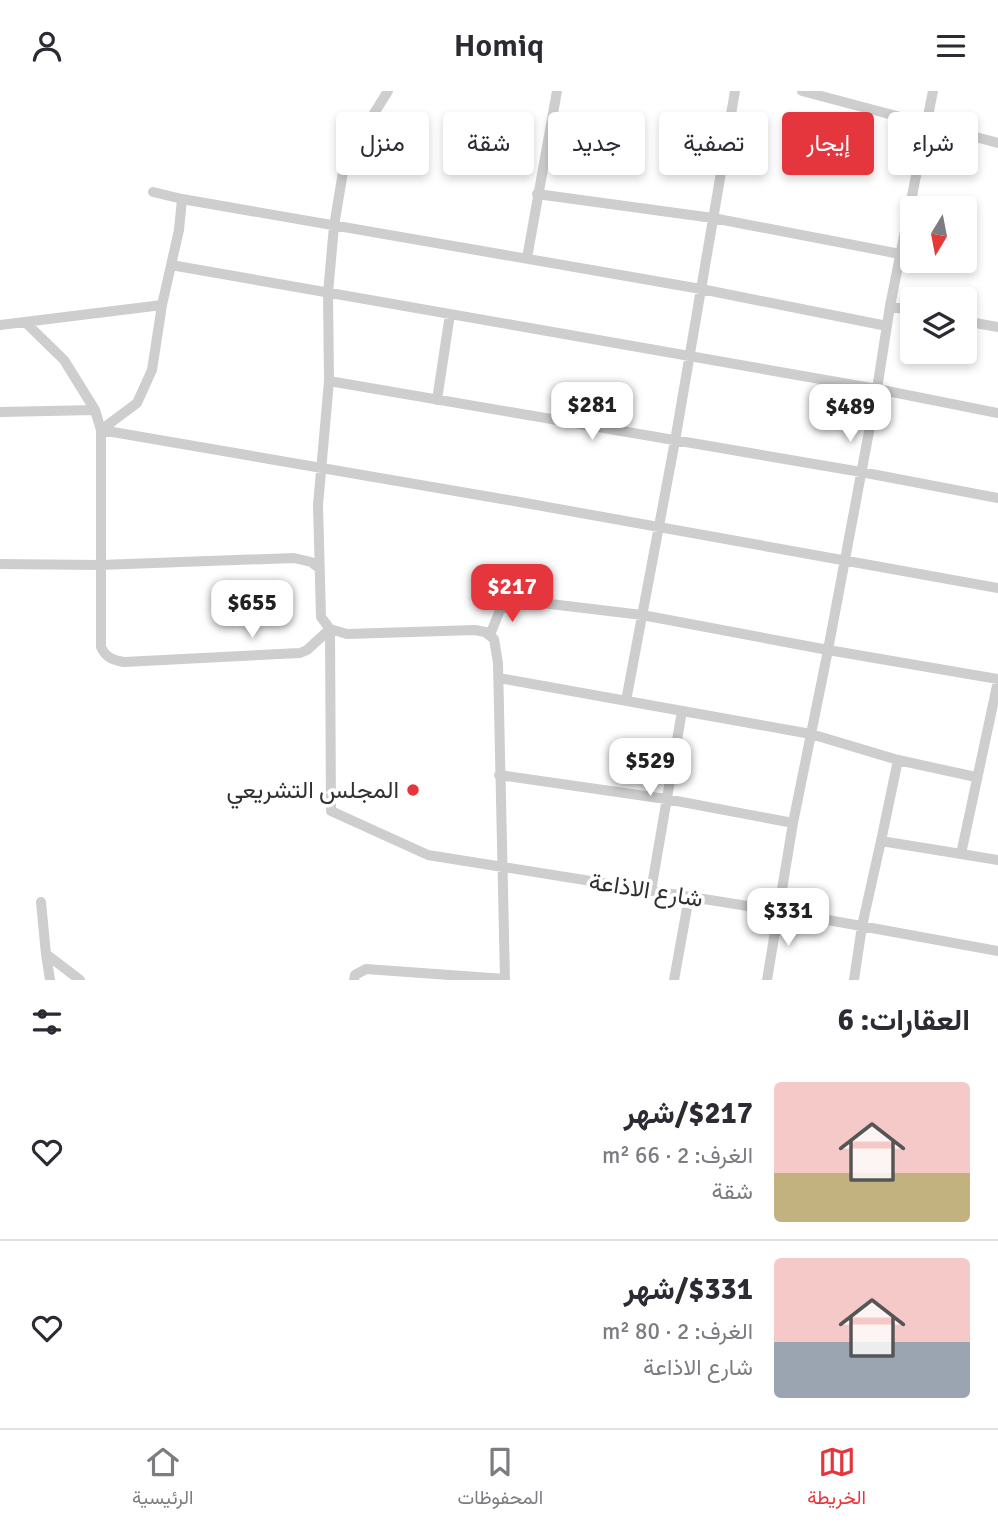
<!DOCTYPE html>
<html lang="ar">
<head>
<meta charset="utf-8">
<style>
  body { margin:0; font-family:Signika,Vazirmatn,sans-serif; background:#f7f7f7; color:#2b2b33; direction:rtl; height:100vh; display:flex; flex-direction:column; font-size:26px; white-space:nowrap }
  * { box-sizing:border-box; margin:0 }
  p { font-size:23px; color:#7c7c81 }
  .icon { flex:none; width:38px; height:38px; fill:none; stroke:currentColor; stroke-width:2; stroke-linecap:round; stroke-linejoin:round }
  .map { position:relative; height:889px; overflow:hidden; direction:ltr }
  .sheet { display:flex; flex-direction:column; background:#fff; flex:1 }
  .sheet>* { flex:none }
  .banner { position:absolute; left:21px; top:21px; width:957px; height:63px; direction:rtl; display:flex; gap:14px }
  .needle { width:46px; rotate:190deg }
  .controls { position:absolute; left:900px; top:105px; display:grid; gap:14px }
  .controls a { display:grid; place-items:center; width:77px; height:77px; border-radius:7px; background:#fff; box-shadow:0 4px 10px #0003; font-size:35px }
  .price { position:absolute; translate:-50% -60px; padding:0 16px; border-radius:14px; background:#fff; color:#222; font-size:23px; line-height:46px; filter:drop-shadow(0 2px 4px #0008) }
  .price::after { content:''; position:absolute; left:50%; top:42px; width:21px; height:16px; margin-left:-10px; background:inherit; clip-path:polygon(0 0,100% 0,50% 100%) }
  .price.active { background:#e5353d; color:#fff }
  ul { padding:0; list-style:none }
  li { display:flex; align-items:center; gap:21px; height:175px; padding:0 28px }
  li+li { border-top:2px solid #e1e1e2 }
  li span { display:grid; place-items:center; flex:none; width:196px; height:140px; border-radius:7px; color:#555 }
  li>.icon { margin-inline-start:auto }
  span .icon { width:84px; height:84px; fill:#fffc; stroke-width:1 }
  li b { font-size:30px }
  h2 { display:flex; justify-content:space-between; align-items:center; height:84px; padding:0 28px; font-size:30px }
  .pill { padding:0 24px; border-radius:7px; background:#fff; box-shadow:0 4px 10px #0003; font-size:24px; line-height:63px }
  .pill.active { background:#e5353d; color:#fff }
  header { display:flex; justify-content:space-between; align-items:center; height:91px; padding:0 28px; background:#fff; font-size:32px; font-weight:600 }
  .dock { display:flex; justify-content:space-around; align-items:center; height:98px; border-top:2px solid #e1e1e2; background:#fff; font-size:19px; color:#7c7c81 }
  .dock a { display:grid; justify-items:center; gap:4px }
  .dock .active { color:#e5353d }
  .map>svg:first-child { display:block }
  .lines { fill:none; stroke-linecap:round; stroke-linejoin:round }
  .minor { stroke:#cecece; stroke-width:10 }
  .poi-dot { fill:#e5353d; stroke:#fff; stroke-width:2.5 }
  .labels { text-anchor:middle; stroke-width:7; stroke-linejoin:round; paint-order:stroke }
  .poi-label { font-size:24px; fill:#313131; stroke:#fff; text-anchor:end }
  .street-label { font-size:24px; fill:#313131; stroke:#fff }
</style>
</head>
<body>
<header><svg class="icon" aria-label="menu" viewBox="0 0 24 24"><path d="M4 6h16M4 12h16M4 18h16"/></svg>Homiq<svg class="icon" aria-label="person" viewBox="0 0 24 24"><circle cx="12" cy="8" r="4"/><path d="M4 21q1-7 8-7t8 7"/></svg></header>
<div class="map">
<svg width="998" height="889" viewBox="0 0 998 889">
  <rect width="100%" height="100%" fill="#fff"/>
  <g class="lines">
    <!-- minor -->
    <path class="minor" d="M388 0 345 69 334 135 328 202 329 290 318 414 321 526 330 538 331 720 428 764 779 820 998 860
      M802 0 998 52
      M153 101 182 108 179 139 162 214 152 279 137 312 101 339V556C106 567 113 569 124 571L300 562 307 559 330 538
      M537 103 713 127 900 163
      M182 108 701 198 887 235
      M527 167 557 0
      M171 174 877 298 890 215 933 0
      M890 215 912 220
      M964 230 998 236
      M25 231 64 269 95 319
      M0 234 162 214
      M329 290 861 381 998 407
      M437 309 450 223
      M0 321 95 319 101 339 514 410 998 497
      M0 473 100 474 294 467 311 471 319 477
      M330 538 347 543 475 539 485 541 494 548 498 572 505 889
      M490 544 500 519 517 509 642 524 828 559 877 298 998 322
      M499 587 811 643 898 669 976 686
      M998 590 961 763 998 769
      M626 610 675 350 735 0
      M499 684 666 708 793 732
      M881 750 898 669
      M651 800 682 620
      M41 811 46 863 80 889
      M46 863 50 889
      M354 889 355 884 366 878 505 888
      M674 889 689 806
      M767 889 793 732 828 559 998 588
      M854 889 862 835 881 750 961 763"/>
  </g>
  <!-- markers -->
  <circle class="poi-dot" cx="413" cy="699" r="7"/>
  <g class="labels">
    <!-- poi labels -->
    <g class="poi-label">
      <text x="399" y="707">المجلس التشريعي</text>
    </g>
    <!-- street labels -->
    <g class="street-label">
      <text transform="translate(646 799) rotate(9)" y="8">شارع الاذاعة</text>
    </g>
  </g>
</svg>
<div class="controls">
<a><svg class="needle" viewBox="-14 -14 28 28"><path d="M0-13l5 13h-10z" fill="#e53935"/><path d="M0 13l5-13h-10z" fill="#7c7c81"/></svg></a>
<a><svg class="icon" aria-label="layers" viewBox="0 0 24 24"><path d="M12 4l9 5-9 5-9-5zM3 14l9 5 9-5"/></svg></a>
</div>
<b class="price" style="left:592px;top:351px">$281</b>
<b class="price" style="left:850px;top:353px">$489</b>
<b class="price active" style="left:512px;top:533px">$217</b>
<b class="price" style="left:252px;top:549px">$655</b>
<b class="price" style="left:650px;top:707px">$529</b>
<b class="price" style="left:788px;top:857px">$331</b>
<div class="banner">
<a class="pill">شراء</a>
<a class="pill active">إيجار</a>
<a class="pill">تصفية</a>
<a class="pill">جديد</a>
<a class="pill">شقة</a>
<a class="pill">منزل</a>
</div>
</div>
<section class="sheet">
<h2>العقارات: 6<svg class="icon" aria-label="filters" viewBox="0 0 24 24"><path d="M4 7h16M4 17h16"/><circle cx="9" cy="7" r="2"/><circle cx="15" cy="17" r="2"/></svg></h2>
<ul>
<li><span style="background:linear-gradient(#f6c9c9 65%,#c2b280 0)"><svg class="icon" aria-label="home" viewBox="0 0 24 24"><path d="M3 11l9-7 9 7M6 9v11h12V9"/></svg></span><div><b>$217/شهر</b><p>الغرف: 2 · 66 m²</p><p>شقة</p></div><svg class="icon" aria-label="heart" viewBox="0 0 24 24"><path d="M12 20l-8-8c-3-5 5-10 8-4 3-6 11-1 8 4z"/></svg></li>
<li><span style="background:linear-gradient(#f6c9c9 60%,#9aa5b1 0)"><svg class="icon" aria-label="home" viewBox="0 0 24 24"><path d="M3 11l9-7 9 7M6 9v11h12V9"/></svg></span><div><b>$331/شهر</b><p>الغرف: 2 · 80 m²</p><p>شارع الاذاعة</p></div><svg class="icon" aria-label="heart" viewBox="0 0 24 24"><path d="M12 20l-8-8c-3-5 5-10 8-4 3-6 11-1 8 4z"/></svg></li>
</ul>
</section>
<nav class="dock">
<a class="active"><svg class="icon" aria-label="map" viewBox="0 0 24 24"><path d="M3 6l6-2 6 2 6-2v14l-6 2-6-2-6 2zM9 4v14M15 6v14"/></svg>الخريطة</a>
<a><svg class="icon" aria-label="saved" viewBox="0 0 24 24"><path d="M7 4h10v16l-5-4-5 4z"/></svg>المحفوظات</a>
<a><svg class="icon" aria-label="home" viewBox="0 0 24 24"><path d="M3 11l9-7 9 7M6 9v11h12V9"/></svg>الرئيسية</a>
</nav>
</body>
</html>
